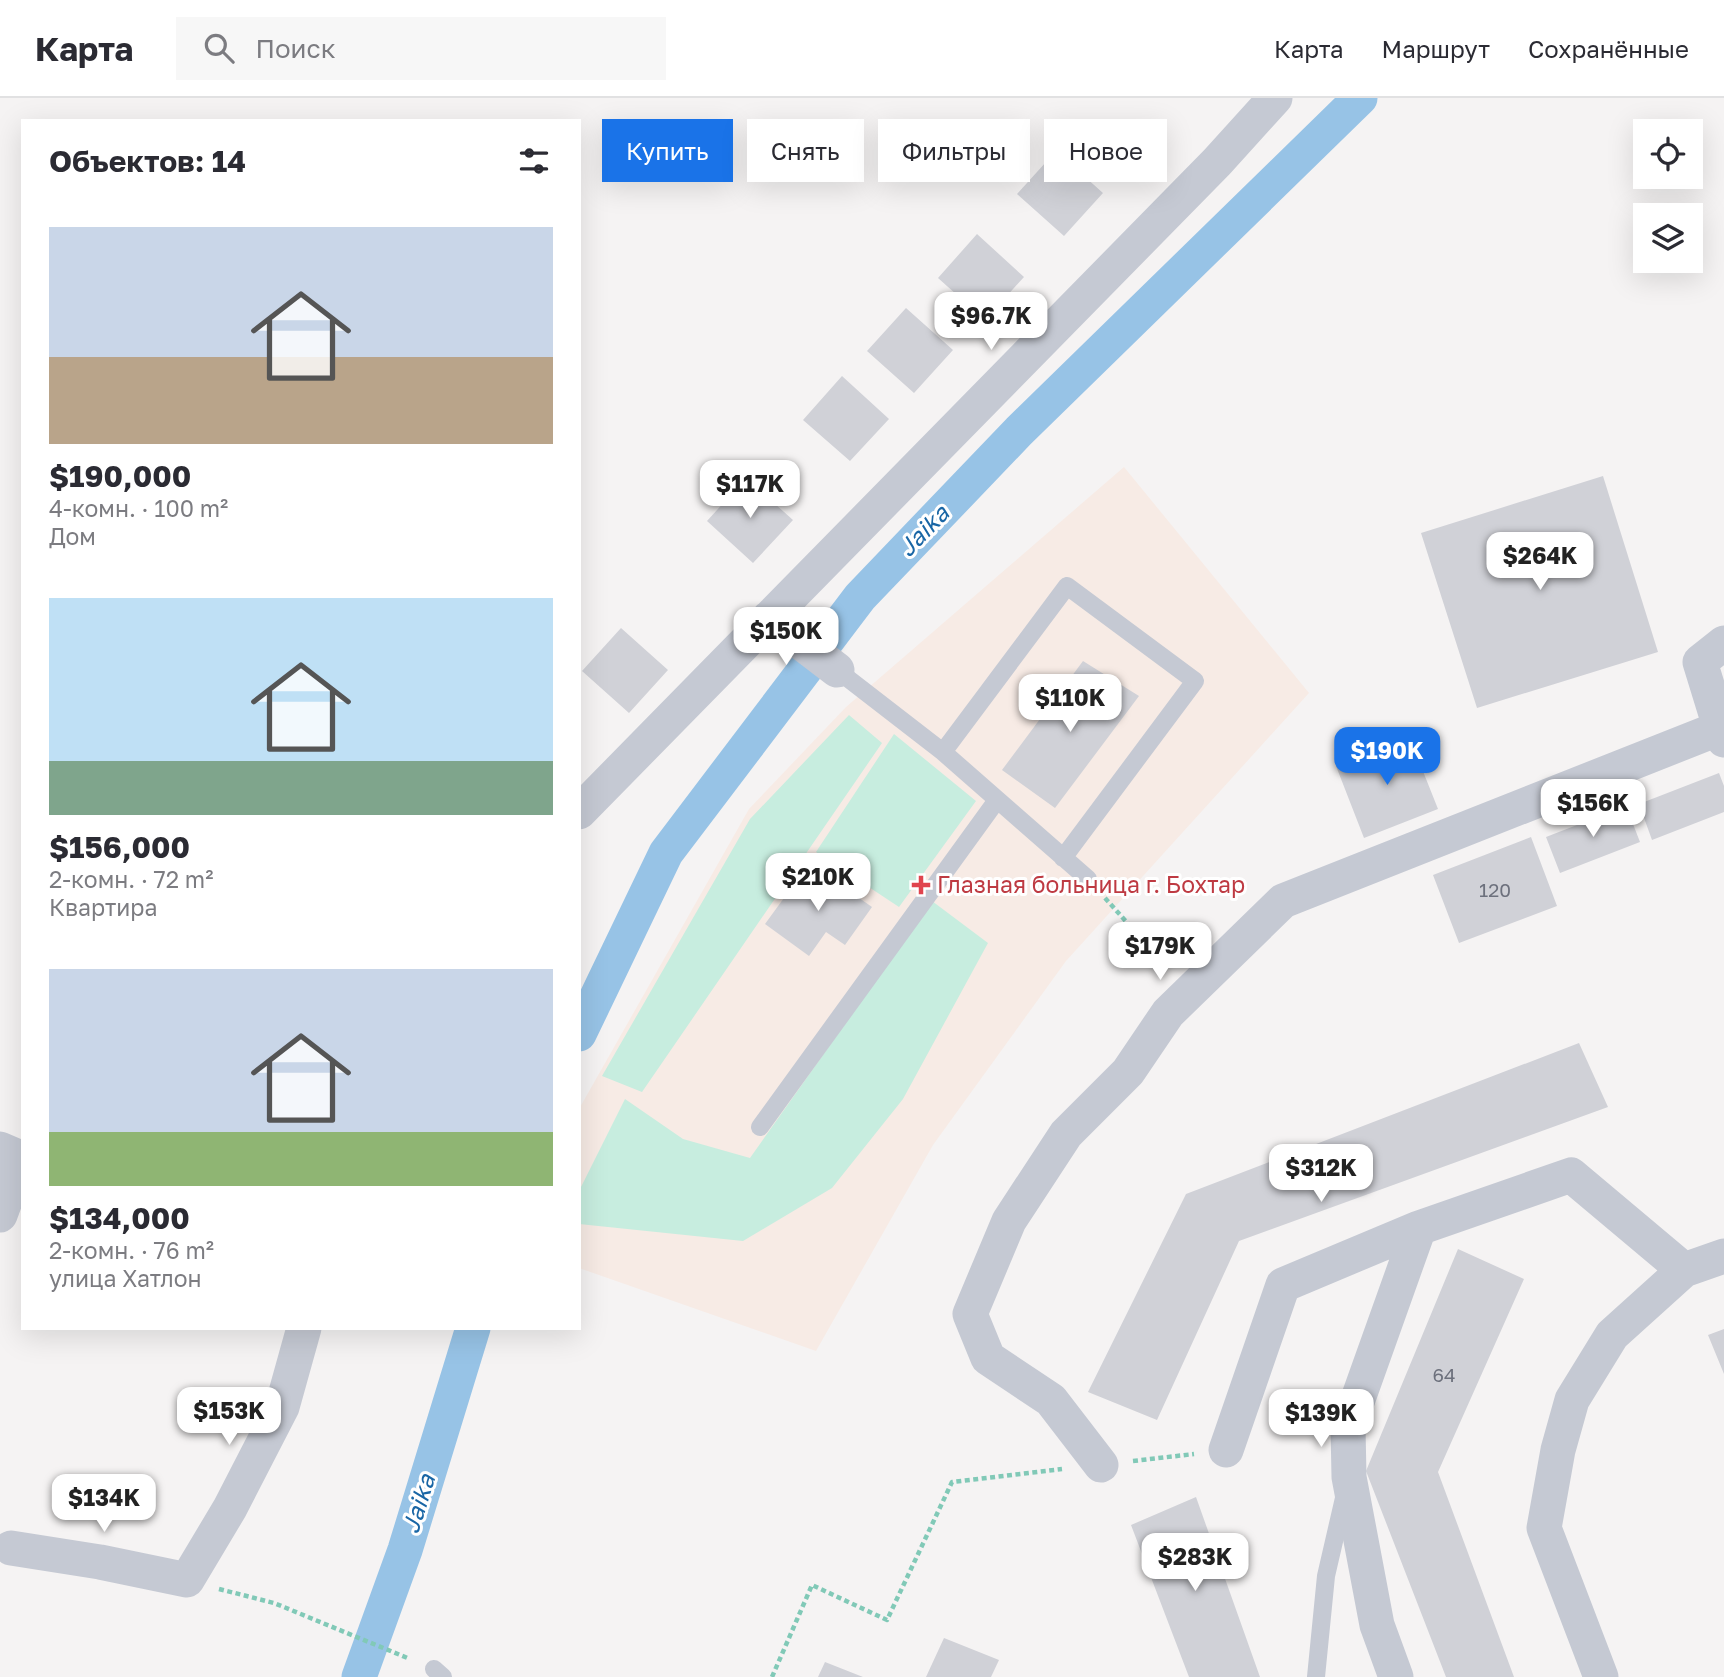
<!DOCTYPE html>
<html lang="ru">
<head>
<meta charset="utf-8">
<style>
  body { margin:0; font-family:"Golos Text",sans-serif; background:#f7f7f7; color:#2b2b33; height:100vh; display:flex; flex-direction:column; font-size:26px; white-space:nowrap }
  * { box-sizing:border-box; margin:0 }
  p { font-size:23px; color:#7c7c81 }
  .icon { flex:none; width:38px; height:38px; fill:none; stroke:currentColor; stroke-width:2; stroke-linecap:round; stroke-linejoin:round }
  .map { position:relative; flex:1; overflow:hidden }
  .sheet { position:absolute; left:21px; top:21px; width:560px; height:1211px; display:flex; flex-direction:column; background:#fff; border-radius:0px; box-shadow:0 7px 28px #0002 }
  .sheet>* { flex:none }
  .guide { position:absolute; left:602px; top:21px; width:665px; height:63px; display:flex; gap:14px }
  .tools { position:absolute; left:1633px; top:21px; display:grid; gap:14px }
  .tools a { display:grid; place-items:center; width:70px; height:70px; border-radius:0px; background:#fff; box-shadow:0 7px 28px #0002; font-size:35px }
  .price { position:absolute; translate:-50% -60px; padding:0 16px; border-radius:14px; background:#fff; color:#222; font-size:23px; line-height:46px; filter:drop-shadow(0 2px 4px #0008) }
  .price::after { content:''; position:absolute; left:50%; top:42px; width:21px; height:16px; margin-left:-10px; background:inherit; clip-path:polygon(0 0,100% 0,50% 100%) }
  .price.active { background:#1a73e8; color:#fff }
  ul { padding:0; list-style:none }
  li { display:grid; align-content:center; gap:14px; height:371px; padding:0 28px }
  li span { display:grid; place-items:center; height:217px; border-radius:0px; color:#555 }
  li>.icon { margin-inline-start:auto }
  span .icon { width:126px; height:126px; fill:#fffc; stroke-width:1 }
  li b { font-size:30px }
  h2 { display:flex; justify-content:space-between; align-items:center; height:84px; padding:0 28px; font-size:30px }
  .tag { padding:0 24px; border-radius:0px; background:#fff; box-shadow:0 7px 28px #0002; font-size:24px; line-height:63px }
  .tag.active { background:#1a73e8; color:#fff }
  header { display:flex; align-items:center; gap:42px; box-sizing:border-box; height:98px; padding:0 35px; background:#fff; border-bottom:2px solid #e1e1e2 }
  header strong { font-size:33px }
  nav { display:flex; gap:38px; margin-inline-start:auto; font-size:24px }
  .search { width:490px; height:63px; background:#f7f7f7; display:flex; align-items:center; gap:18px; box-sizing:border-box; padding:0 24px; border-radius:0px; color:#7c7c81; font-size:26px }
  .map>svg:first-child { display:block }
  .medical { fill:#f7ebe5 }
  .green { fill:#c7eddf }
  .lines { fill:none; stroke-linecap:round; stroke-linejoin:round }
  .canal { stroke:#97c3e6; stroke-width:35 }
  .building { fill:#d0d1d7 }
  .path { stroke:#81c9b7; stroke-width:4.5; stroke-dasharray:5 3.5; stroke-linecap:butt }
  .service { stroke:#c5c9d3; stroke-width:18 }
  .minor { stroke:#c5c9d3; stroke-width:35 }
  .health-dot { fill:#e0444e; stroke:#fff; stroke-width:2.5 }
  .labels { text-anchor:middle; stroke-width:6; stroke-linejoin:round; paint-order:stroke }
  .number-label { font-size:19px; fill:#6d717d }
  .health-label { font-size:23px; fill:#be3a42; stroke:#fff; text-anchor:start }
  .water-label { font-size:24px; font-style:italic; fill:#1966a5; stroke:#fff }
</style>
</head>
<body>
<header>
<strong>Карта</strong>
<div class="search"><svg class="icon" aria-label="search" viewBox="0 0 24 24"><circle cx="10" cy="10" r="6"/><path d="M15 15l6 6"/></svg>Поиск</div>
<nav><a>Карта</a><a>Маршрут</a><a>Сохранённые</a></nav>
</header>
<div class="map">
<svg width="1724" height="1579" viewBox="0 0 1724 1579">
  <rect width="100%" height="100%" fill="#f5f3f3"/>
  <!-- medical -->
  <path class="medical" d="M1124 369 1309 595 1066 863 933 1047 816 1253 579 1170V1011L749 711 846 609Z"/>
  <!-- green -->
  <path class="green" d="M849 617 882 645 642 994 602 978 750 721Z
    M894 636 976 703 899 809 816 754Z
    M932 803 988 845 903 1001 832 1090 743 1143 579 1126V1093L625 1001 683 1041 750 1060Z"/>
  <g class="lines">
    <!-- canal -->
    <path class="canal" d="M579 936 666 755 860 499 1019 333 1360 0
      M359 1579 405 1452 473 1230"/>
  </g>
  <!-- building -->
  <path class="building" d="M1056 53 1103 95 1064 138 1017 96Z
    M977 136 1024 179 985 222 938 180Z
    M906 210 953 252 914 295 867 253Z
    M842 278 889 321 850 363 803 322Z
    M1603 378 1658 554 1477 610 1421 435Z
    M746 380 793 422 753 465 707 423Z
    M621 530 668 572 629 615 582 573Z
    M1083 563 1139 598 1055 710 1002 672Z
    M1409 638 1438 711 1364 740 1336 668Z
    M1719 675 1724 688V714L1652 742 1639 706Z
    M1626 708 1640 744 1560 775 1546 739Z
    M1531 739 1557 808 1459 845 1433 777Z
    M815 769 872 809 845 847 826 834 809 858 765 826 789 793 794 797Z
    M1579 945 1608 1009 1239 1143 1157 1322 1088 1294 1186 1096Z
    M1458 1151 1524 1181 1438 1374 1514 1579H1446L1366 1373Z
    M1724 1231V1276L1708 1237Z
    M1196 1399 1260 1579H1189L1131 1427Z
    M944 1540 999 1562 991 1579H926Z
    M825 1564 863 1579H818Z"/>
  <g class="lines">
    <!-- path -->
    <path class="path" d="M1105 800 1167 869
      M1133 1363 1194 1356
      M219 1491 274 1505 410 1561
      M772 1579 812 1487 887 1522 952 1384 1062 1371"/>
    <!-- service -->
    <path class="service" d="M837 572 943 654 1088 781
      M943 654 1067 488 1195 583 1063 760
      M760 1029 997 702
      M434 1571 443 1579
      M1316 1579 1326 1478 1344 1400"/>
    <!-- minor -->
    <path class="minor" d="M769 520 837 572
      M1724 545 1700 564 1724 642
      M579 714 1217 64 1275 0
      M0 1051 21 1060 0 1117
      M1226 1352 1283 1187 1419 1130 1571 1077 1684 1172
      M1101 1367 1051 1302 988 1260 970 1216 1009 1123 1066 1036 1128 974 1168 915 1283 803 1720 630
      M11 1450 100 1464 187 1482 230 1410 282 1309 304 1230
      M1396 1579 1377 1527 1349 1379 1348 1329 1419 1130
      M1601 1579 1544 1430 1558 1352 1572 1302 1612 1237 1684 1172 1724 1158"/>
  </g>
  <!-- markers -->
  <path class="health-dot" d="M917.5 776.5h7v7h7v7h-7v7h-7v-7h-7v-7h7z"/>
  <g class="labels">
    <!-- number labels -->
    <g class="number-label">
      <text x="1495" y="799">120</text>
      <text x="1444" y="1284">64</text>
    </g>
    <!-- health labels -->
    <g class="health-label">
      <text x="937" y="795">Глазная больница г. Бохтар</text>
    </g>
    <!-- water labels -->
    <g class="water-label">
      <text transform="translate(924 433) rotate(-46)" y="8">Jaika</text>
      <text transform="translate(419 1406) rotate(-73)" y="8">Jaika</text>
    </g>
  </g>
</svg>
<div class="tools">
<a><svg class="icon" aria-label="locate" viewBox="0 0 24 24"><circle cx="12" cy="12" r="6"/><path d="M12 2v4M12 18v4M2 12h4M18 12h4"/></svg></a>
<a><svg class="icon" aria-label="layers" viewBox="0 0 24 24"><path d="M12 4l9 5-9 5-9-5zM3 14l9 5 9-5"/></svg></a>
</div>
<b class="price" style="left:991px;top:254px">$96.7K</b>
<b class="price" style="left:750px;top:422px">$117K</b>
<b class="price" style="left:1540px;top:494px">$264K</b>
<b class="price" style="left:786px;top:569px">$150K</b>
<b class="price" style="left:1070px;top:636px">$110K</b>
<b class="price active" style="left:1387px;top:689px">$190K</b>
<b class="price" style="left:1593px;top:741px">$156K</b>
<b class="price" style="left:818px;top:815px">$210K</b>
<b class="price" style="left:1160px;top:884px">$179K</b>
<b class="price" style="left:1321px;top:1106px">$312K</b>
<b class="price" style="left:229px;top:1349px">$153K</b>
<b class="price" style="left:1321px;top:1351px">$139K</b>
<b class="price" style="left:104px;top:1436px">$134K</b>
<b class="price" style="left:1195px;top:1495px">$283K</b>
<div class="guide">
<a class="tag active">Купить</a>
<a class="tag">Снять</a>
<a class="tag">Фильтры</a>
<a class="tag">Новое</a>
</div>
<section class="sheet">
<h2>Объектов: 14<svg class="icon" aria-label="filters" viewBox="0 0 24 24"><path d="M4 7h16M4 17h16"/><circle cx="9" cy="7" r="2"/><circle cx="15" cy="17" r="2"/></svg></h2>
<ul>
<li><span style="background:linear-gradient(#c9d6e8 60%,#b9a48a 0)"><svg class="icon" aria-label="home" viewBox="0 0 24 24"><path d="M3 11l9-7 9 7M6 9v11h12V9"/></svg></span><div><b>$190,000</b><p>4-комн. · 100 m²</p><p>Дом</p></div></li>
<li><span style="background:linear-gradient(#bfe0f5 75%,#7fa58c 0)"><svg class="icon" aria-label="home" viewBox="0 0 24 24"><path d="M3 11l9-7 9 7M6 9v11h12V9"/></svg></span><div><b>$156,000</b><p>2-комн. · 72 m²</p><p>Квартира</p></div></li>
<li><span style="background:linear-gradient(#c9d6e8 75%,#8fb573 0)"><svg class="icon" aria-label="home" viewBox="0 0 24 24"><path d="M3 11l9-7 9 7M6 9v11h12V9"/></svg></span><div><b>$134,000</b><p>2-комн. · 76 m²</p><p>улица Хатлон</p></div></li>
</ul>
</section>
</div>
</body>
</html>
